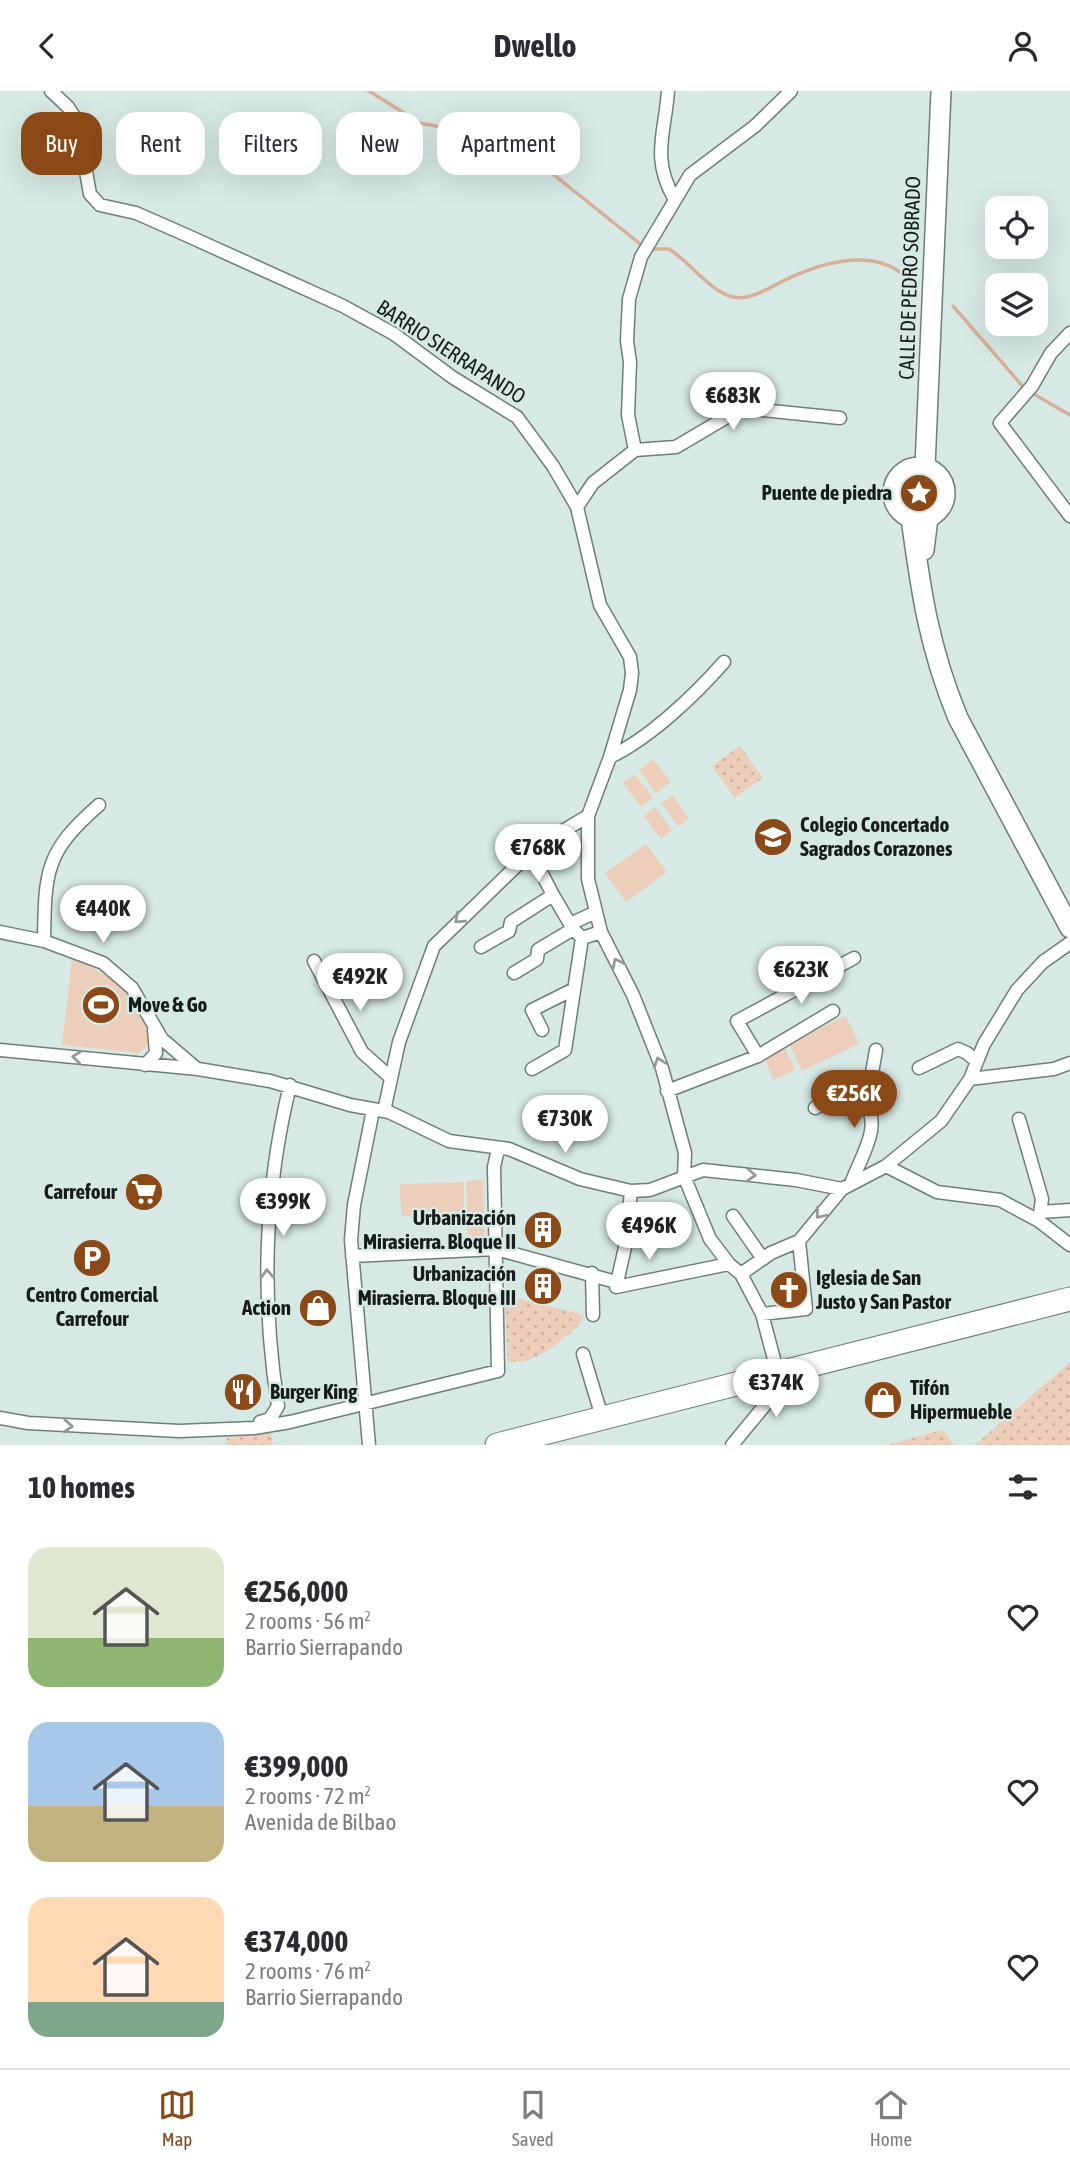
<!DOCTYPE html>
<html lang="en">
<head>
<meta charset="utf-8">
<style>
  body { margin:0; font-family:"Asap Condensed",sans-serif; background:#f2f2f3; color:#2b2b33; height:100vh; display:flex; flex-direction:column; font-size:26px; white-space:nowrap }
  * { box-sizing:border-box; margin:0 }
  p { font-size:23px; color:#7c7c81 }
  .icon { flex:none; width:38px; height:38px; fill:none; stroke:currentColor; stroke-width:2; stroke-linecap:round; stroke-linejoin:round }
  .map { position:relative; height:1354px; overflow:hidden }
  .details { display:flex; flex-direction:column; background:#fff; flex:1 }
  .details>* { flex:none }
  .hud { position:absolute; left:21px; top:21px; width:700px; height:63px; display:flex; gap:14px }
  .controls { position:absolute; left:985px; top:105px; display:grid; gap:14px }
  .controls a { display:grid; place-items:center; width:63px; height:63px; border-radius:14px; background:#fff; box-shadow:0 7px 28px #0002; font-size:35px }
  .price { position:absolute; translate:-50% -60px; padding:0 16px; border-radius:24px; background:#fff; color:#222; font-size:23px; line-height:46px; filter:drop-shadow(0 2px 4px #0008) }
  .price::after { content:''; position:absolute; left:50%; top:42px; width:21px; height:16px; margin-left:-10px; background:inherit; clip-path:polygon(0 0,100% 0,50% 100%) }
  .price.selected { background:#8b4917; color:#fff }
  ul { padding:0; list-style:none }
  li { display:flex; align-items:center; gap:21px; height:175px; padding:0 28px }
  li span { display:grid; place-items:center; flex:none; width:196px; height:140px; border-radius:21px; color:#555 }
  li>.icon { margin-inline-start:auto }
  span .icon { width:84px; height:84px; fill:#fffc; stroke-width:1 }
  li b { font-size:30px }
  h2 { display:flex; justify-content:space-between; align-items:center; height:84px; padding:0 28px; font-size:30px }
  .pill { padding:0 24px; border-radius:21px; background:#fff; box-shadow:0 7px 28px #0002; font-size:24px; line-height:63px }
  .pill.selected { background:#8b4917; color:#fff }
  header { display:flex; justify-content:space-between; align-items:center; height:91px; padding:0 28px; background:#fff; font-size:32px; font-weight:700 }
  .dock { display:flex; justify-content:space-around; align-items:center; height:98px; border-top:2px solid #e1e1e2; background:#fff; font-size:19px; color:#7c7c81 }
  .dock a { display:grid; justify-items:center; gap:4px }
  .dock .selected { color:#8b4917 }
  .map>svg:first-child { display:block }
  .grass { fill:url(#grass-dots) }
  .garden { fill:#edceba }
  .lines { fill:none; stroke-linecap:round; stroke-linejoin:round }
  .stream { stroke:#d8b098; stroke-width:3.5 }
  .street-casing { stroke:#6d7e7b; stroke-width:15 }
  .primary-casing { stroke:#6d7e7b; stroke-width:22 }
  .highway-casing { stroke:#6d7e7b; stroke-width:25 }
  .street { stroke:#fff; stroke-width:12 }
  .primary { stroke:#fff; stroke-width:19 }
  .highway { stroke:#fff; stroke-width:23 }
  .oneway { stroke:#969999 }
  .labels { text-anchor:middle; stroke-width:5; stroke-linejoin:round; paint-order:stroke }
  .street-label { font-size:21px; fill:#161d1c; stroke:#d6e9e5 }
  .poi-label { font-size:21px; font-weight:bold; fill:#161d1c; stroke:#d6e9e5; text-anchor:end }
</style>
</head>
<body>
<header><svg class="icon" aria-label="back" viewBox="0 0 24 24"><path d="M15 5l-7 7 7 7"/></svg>Dwello<svg class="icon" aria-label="person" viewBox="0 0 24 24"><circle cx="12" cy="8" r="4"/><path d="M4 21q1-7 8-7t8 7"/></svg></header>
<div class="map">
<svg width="1070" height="1354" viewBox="0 0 1070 1354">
  <defs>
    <pattern id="grass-dots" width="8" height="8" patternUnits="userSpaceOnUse" patternTransform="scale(1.75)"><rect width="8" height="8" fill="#edceba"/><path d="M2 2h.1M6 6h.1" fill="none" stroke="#cab09f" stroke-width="1.8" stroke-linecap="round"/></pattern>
  </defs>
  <rect width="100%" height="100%" fill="#d6e9e5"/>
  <!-- grass -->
  <path class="grass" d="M903 402a17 17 0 1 1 34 0a17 17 0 1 1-34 0Z
    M740 655 763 687 735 707 712 675Z
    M504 1204 584 1224C582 1237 544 1264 529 1269 523 1271 516 1270 508 1271Z
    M1070 1271V1354H975Z
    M942 1339 954 1354H886Z
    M271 1341 273 1354H226L227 1347Z"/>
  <!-- garden -->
  <path class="garden" d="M653 668 671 691 656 702 639 679Z
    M635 683 653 707 641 716 623 692Z
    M672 704 689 727 678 735 661 712Z
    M655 716 672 739 661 748 644 725Z
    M646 753 667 781 626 811 605 782Z
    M72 867C103 878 159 917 146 957L138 962 62 954Z
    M846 925 859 953 802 980 789 952Z
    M784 956 796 979 773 989 765 967Z
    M483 1089 485 1146 468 1147 466 1090Z
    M464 1091V1124L401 1125 400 1093Z"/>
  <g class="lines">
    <!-- stream -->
    <path class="stream" d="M369 0 420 32 491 46 523 59 644 156
      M651 158H669C690 171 710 201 733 206 749 210 769 197 783 190 817 173 868 157 901 182
      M953 215 1025 298
      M1032 302 1070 324"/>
    <!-- street casing -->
    <g class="street-casing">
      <path id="street" d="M51 0 68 16 77 30 90 103 100 114 136 122 186 144 343 215 394 243 452 286 517 326 553 375 577 416 600 514 630 566 632 582 630 599 610 666 588 725V788L601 841 633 904 662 977 685 1062 684 1085 710 1148 729 1173 741 1183 762 1223 778 1283 770 1308 732 1354
        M668 0C665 42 651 67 674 107
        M1070 242 1051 262 1032 295 1000 332 1070 425
        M635 359 628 324 630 271 627 250 629 208 641 166 690 84 755 35 791 0
        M577 416 593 392 635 359 676 356 742 317 840 327
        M610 666C650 647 695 604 724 571
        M541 781 553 804
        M570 833 596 821
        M0 841 44 850 103 872 132 897 162 948 197 978
        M44 850C45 780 45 761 99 714
        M481 856 509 840 511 831 553 804 573 838 582 847
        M314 870 362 961 391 987
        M514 882 537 868 538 859 573 838
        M542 939 532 919 574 898
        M0 959 198 978 270 990 350 1014 389 1021 449 1050 509 1058 580 1088 631 1100 650 1099 703 1079 796 1089 842 1098
        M758 965 737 930 854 867
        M145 974 156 962 154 939
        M919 977 958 958 967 962 976 970
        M532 978 565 959 582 847 601 841
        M970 988 1054 978 1070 972
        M667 1000 758 965 833 920
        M853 1001 872 982 876 959
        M815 1017 845 999C853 1000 858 1004 863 1010 885 1034 859 1068 851 1093
        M384 1020 399 951 434 855 536 756 588 725
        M1019 1028 1042 1108 1039 1130
        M886 1075 937 1101 1000 1109 1039 1130 1070 1154
        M631 1100 626 1152 616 1196 729 1173
        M1041 1121 1070 1119
        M733 1125 763 1168
        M352 1165 496 1158 616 1191
        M592 1182 593 1224
        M741 1183 771 1162 799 1150 842 1098 886 1075 941 1030 970 988 984 953 1017 899 1043 871 1070 852
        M762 1223 806 1218 799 1150
        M583 1263 602 1326
        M0 1327 28 1332 179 1340 254 1337 290 1331 498 1280 494 1076 498 1058
        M260 1331 270 1328 278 1315C261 1205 264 1102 290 994
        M369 1354 351 1149 354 1114 373 1019"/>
    </g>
    <!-- primary casing -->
    <g class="primary-casing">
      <path id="primary" d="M893 402a26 26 0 1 1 52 0a26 26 0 1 1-52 0Z
        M925 376 941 0
        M911 427C921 501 929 557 958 627L1070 837
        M924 459 928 427"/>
    </g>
    <!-- highway casing -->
    <g class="highway-casing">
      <path id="highway" d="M497 1354 1070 1208"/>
    </g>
    <!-- street -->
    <use href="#street" class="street"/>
    <!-- primary -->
    <use href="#primary" class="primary"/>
    <!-- highway -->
    <use href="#highway" class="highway"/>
  </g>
  <!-- one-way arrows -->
  <defs><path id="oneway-chevron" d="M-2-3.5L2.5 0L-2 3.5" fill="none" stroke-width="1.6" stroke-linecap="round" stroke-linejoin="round" transform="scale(1.75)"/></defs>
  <g class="oneway">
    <use href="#oneway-chevron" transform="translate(459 828) rotate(138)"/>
    <use href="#oneway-chevron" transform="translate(617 872) rotate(-116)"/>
    <use href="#oneway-chevron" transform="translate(77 966) rotate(-173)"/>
    <use href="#oneway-chevron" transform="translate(659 971) rotate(-108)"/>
    <use href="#oneway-chevron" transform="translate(751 1084) rotate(3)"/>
    <use href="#oneway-chevron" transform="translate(820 1123) rotate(130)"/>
    <use href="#oneway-chevron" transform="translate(267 1183) rotate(-93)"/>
    <use href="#oneway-chevron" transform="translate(68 1335) rotate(3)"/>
  </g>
  <!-- icons -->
  <defs>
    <g id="sight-disc" transform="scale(2.0125)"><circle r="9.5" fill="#8b4917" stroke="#d6e9e5"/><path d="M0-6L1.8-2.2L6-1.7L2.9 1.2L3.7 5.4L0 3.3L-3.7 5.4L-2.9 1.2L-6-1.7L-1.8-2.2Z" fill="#fff"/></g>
    <g id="school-disc" transform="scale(2.0125)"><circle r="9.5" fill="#8b4917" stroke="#d6e9e5"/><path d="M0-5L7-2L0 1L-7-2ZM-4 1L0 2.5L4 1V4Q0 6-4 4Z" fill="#fff"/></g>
    <g id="stadium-disc" transform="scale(2.0125)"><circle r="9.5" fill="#8b4917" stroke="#d6e9e5"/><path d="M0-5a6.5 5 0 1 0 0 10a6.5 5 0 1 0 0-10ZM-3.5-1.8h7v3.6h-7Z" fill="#fff"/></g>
    <g id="supermarket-disc" transform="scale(2.0125)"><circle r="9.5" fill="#8b4917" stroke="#d6e9e5"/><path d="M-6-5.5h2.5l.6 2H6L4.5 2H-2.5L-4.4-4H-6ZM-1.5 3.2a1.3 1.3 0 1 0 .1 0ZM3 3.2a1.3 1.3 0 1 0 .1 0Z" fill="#fff"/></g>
    <g id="building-disc" transform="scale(2.0125)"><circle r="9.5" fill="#8b4917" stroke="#d6e9e5"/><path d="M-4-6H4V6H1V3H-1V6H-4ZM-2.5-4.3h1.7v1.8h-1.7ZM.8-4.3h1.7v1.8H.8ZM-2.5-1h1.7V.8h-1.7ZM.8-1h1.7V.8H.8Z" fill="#fff"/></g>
    <g id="parking-disc" transform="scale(2.0125)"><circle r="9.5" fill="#8b4917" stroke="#d6e9e5"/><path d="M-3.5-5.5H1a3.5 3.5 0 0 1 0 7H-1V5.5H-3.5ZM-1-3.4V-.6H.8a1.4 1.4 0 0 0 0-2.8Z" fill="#fff"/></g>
    <g id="church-disc" transform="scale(2.0125)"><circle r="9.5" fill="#8b4917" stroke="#d6e9e5"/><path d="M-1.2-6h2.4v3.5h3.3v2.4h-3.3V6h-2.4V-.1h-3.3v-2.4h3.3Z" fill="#fff"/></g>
    <g id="shop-disc" transform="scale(2.0125)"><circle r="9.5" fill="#8b4917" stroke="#d6e9e5"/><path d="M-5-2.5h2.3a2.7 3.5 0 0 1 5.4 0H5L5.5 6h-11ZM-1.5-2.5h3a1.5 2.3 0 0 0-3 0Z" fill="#fff"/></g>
    <g id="restaurant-disc" transform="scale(2.0125)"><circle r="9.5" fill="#8b4917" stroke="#d6e9e5"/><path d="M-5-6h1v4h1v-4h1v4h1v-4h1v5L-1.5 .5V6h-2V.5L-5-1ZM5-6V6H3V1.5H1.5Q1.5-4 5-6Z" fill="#fff"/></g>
  </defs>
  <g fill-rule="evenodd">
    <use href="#sight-disc" x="919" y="402"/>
    <use href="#school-disc" x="773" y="746"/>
    <use href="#stadium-disc" x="101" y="914"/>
    <use href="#supermarket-disc" x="144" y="1101"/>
    <use href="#building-disc" x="543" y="1139"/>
    <use href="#parking-disc" x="92" y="1167"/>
    <use href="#building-disc" x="543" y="1195"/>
    <use href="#church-disc" x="789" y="1199"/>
    <use href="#shop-disc" x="318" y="1217"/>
    <use href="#restaurant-disc" x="243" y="1301"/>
    <use href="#shop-disc" x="883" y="1309"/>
  </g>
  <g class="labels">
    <!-- street labels -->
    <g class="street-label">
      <text transform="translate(910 187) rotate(-88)" y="7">CALLE DE PEDRO SOBRADO</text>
      <text transform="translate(451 261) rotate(33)" y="7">BARRIO SIERRAPANDO</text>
    </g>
    <!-- poi labels -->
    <g class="poi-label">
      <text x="892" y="409">Puente de piedra</text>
      <text x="800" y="741" text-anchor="start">Colegio Concertado<tspan x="800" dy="24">Sagrados Corazones</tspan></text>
      <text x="128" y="921" text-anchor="start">Move &amp; Go</text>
      <text x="117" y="1108">Carrefour</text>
      <text x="516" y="1134">Urbanización<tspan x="516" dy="24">Mirasierra. Bloque II</tspan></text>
      <text x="516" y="1190">Urbanización<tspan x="516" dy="24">Mirasierra. Bloque III</tspan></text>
      <text x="816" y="1194" text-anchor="start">Iglesia de San<tspan x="816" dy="24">Justo y San Pastor</tspan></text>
      <text x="92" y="1211" text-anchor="middle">Centro Comercial<tspan x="92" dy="24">Carrefour</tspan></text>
      <text x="291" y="1224">Action</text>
      <text x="910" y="1304" text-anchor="start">Tifón<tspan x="910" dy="24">Hipermueble</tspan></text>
      <text x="270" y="1308" text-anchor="start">Burger King</text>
    </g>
  </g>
</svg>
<div class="controls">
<a><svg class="icon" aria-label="locate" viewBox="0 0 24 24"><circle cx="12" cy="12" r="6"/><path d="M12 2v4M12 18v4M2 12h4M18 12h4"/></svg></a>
<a><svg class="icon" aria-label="layers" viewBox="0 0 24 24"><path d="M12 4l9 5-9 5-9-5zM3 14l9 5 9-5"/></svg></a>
</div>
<b class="price" style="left:733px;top:341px">€683K</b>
<b class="price" style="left:538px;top:793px">€768K</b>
<b class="price" style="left:103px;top:854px">€440K</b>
<b class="price" style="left:801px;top:915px">€623K</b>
<b class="price" style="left:360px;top:922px">€492K</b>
<b class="price selected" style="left:854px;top:1039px">€256K</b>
<b class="price" style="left:565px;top:1064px">€730K</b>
<b class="price" style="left:283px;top:1147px">€399K</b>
<b class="price" style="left:649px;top:1171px">€496K</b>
<b class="price" style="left:776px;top:1328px">€374K</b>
<div class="hud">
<a class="pill selected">Buy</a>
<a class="pill">Rent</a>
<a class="pill">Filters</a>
<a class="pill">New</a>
<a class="pill">Apartment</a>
</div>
</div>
<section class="details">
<h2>10 homes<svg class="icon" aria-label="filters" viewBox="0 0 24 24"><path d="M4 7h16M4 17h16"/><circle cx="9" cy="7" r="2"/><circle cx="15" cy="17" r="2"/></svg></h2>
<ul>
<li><span style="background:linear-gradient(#dfe7d0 65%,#8fb573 0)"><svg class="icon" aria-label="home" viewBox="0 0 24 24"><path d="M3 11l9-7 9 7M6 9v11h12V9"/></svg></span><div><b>€256,000</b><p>2 rooms · 56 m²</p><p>Barrio Sierrapando</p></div><svg class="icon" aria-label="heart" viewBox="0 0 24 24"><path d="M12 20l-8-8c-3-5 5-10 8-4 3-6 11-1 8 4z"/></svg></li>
<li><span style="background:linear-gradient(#a9c7e8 60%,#c2b280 0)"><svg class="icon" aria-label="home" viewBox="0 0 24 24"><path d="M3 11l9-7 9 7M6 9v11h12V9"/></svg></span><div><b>€399,000</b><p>2 rooms · 72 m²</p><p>Avenida de Bilbao</p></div><svg class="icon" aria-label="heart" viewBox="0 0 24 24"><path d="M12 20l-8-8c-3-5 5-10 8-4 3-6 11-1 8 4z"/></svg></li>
<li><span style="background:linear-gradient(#ffd9b3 75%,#7fa58c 0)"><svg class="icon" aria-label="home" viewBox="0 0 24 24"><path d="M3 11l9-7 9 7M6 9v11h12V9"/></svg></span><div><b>€374,000</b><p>2 rooms · 76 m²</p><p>Barrio Sierrapando</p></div><svg class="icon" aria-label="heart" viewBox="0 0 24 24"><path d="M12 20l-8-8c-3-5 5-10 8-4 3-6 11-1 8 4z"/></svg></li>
</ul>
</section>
<nav class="dock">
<a class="selected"><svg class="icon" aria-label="map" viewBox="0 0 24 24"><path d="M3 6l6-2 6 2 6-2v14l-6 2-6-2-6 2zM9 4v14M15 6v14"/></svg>Map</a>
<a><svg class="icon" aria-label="saved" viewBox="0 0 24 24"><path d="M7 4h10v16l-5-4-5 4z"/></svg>Saved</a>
<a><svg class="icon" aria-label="home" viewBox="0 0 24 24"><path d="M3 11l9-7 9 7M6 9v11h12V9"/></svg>Home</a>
</nav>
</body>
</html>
